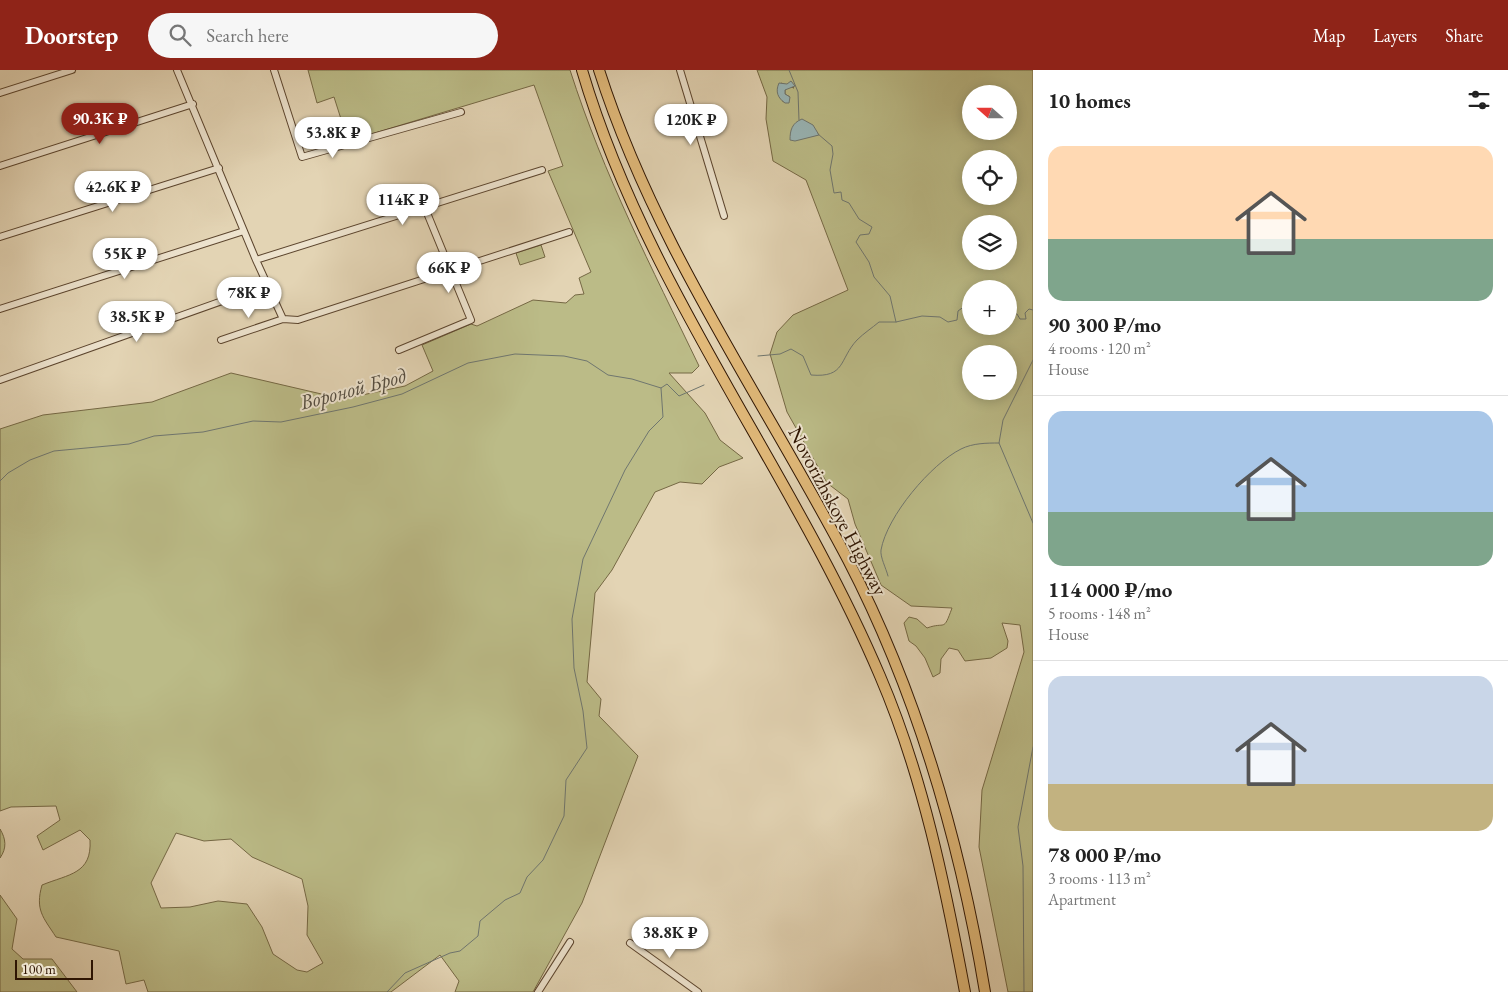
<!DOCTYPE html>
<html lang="en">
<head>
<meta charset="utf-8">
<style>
  body { margin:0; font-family:"EB Garamond",serif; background:#f6f6f6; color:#222; height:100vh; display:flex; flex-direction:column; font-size:19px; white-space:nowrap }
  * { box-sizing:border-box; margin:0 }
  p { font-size:16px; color:#767676 }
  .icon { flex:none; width:28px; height:28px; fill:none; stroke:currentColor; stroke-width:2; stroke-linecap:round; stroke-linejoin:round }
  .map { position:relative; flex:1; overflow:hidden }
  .panel { display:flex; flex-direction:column; background:#fff; width:475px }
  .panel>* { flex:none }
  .needle { width:32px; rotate:291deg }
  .tools { position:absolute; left:962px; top:15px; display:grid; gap:10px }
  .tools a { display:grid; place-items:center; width:55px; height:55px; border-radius:50%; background:#fff; box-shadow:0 2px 12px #0003; font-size:25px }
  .scale { position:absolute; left:15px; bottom:12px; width:78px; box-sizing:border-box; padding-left:5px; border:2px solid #2f1502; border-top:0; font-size:14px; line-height:18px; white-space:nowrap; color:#2f1502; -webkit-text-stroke:4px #ede3ce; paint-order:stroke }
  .price { position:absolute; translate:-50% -42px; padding:0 11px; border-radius:18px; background:#fff; color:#222; font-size:16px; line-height:32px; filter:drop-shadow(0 1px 2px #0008) }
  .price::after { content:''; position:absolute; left:50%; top:30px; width:15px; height:11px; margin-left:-8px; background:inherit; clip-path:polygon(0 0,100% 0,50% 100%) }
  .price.on { background:#8f2418; color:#fff }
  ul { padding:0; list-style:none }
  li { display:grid; align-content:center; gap:10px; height:265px; padding:0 15px }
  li+li { border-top:1px solid #e0e0e0 }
  li span { display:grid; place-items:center; height:155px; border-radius:15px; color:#555 }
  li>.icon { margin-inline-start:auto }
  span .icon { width:90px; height:90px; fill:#fffc; stroke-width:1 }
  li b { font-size:21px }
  h2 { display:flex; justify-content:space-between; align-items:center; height:60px; padding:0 15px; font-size:21px }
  header { display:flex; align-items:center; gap:30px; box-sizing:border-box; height:70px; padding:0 25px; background:#8f2418; color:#fff }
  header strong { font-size:24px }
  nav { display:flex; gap:28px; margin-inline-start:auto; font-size:18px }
  .search { width:350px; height:45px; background:#f6f6f6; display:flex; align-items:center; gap:12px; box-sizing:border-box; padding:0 18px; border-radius:28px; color:#767676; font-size:19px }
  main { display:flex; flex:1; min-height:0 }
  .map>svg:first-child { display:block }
  .green { fill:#bbbb87; stroke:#756844; fill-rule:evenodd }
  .water { fill:#99b6b7; stroke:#6f766f }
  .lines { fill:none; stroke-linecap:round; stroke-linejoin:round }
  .stream { stroke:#6f766f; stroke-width:1 }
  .minor-casing { stroke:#5c452e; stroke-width:8 }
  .highway-casing { stroke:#2f1502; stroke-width:12 }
  .minor { stroke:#ede3ce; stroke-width:6 }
  .highway { stroke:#e2ba7a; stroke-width:10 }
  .labels { text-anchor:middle; stroke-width:4; stroke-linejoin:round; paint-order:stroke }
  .street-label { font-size:20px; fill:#2f1502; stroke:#ede3ce }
  .water-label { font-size:21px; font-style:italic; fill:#544d41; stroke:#ede3ce }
</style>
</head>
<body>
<header>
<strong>Doorstep</strong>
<div class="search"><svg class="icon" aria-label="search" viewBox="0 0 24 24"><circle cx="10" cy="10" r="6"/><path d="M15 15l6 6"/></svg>Search here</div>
<nav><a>Map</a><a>Layers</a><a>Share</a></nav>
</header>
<main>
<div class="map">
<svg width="1033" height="922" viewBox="0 0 1033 922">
  <rect width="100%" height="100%" fill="#e3d4b4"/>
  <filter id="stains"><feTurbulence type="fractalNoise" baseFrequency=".004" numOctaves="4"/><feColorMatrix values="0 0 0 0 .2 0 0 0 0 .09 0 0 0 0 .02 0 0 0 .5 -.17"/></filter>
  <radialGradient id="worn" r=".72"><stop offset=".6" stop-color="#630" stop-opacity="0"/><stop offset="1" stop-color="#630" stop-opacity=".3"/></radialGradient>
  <!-- green -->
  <path class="green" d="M308 0H570C604 106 651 196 699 296L692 303H669L705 343 720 370 743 388 719 397 702 414 680 412 655 422 612 500 595 523 587 612 601 629 599 646 638 686 582 833 533 922H455L459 911 440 885 391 922H148L144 910 126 914 119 881 56 867C43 847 35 840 42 815 69 804 92 804 90 770L80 760 43 780 37 766 60 750 56 736 11 737 0 741V359L43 345 152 332 231 303 343 329 405 316 433 301 422 275 471 254 477 256 533 230 566 233 575 225 584 224 579 208 591 202 548 101 563 96 534 15 348 71 334 27 317 33ZM176 763 204 771 231 769 252 787 302 809 308 836 307 865 323 893 307 902 297 900 273 884 262 857 247 834 218 831 190 837 161 838 151 813Z
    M757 0H1033V922H1008L979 777 982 720 1024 582 1020 555 1002 553 1008 571 1007 578 991 588 965 591 958 580 949 578 941 589 940 603 933 607 925 588 916 576 909 571 904 553 909 547 917 549 927 558C946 551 943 563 952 538L911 536 881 515 855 454 848 429 827 413 787 342 770 284 777 262 793 245 848 220 806 110 773 91 766 49 767 27ZM781 13 794 18 790 16 785 20V24L790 27 783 32ZM971 24H1009V61H971ZM802 50 818 65 805 67ZM971 89H1009V126H971ZM971 154H1009V191H971ZM971 219H1009V256H971ZM971 284H1009V321H971Z
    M541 175 545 187 520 195 516 183Z
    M0 759C6 769 7 778 0 788Z
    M0 825 17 849 12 879 23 889H52L77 922H0Z"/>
  <!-- water -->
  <path class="water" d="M791 11 795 16 785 20V24L790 27 789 33H785C778 28 775 22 779 13L787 14Z
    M802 49 813 55 819 65 795 71 790 70C790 60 792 53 802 49Z"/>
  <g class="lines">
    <!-- stream -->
    <path class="stream" d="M789 0 798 22 799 50
      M818 64 832 76 833 84 830 100 834 123 841 122 842 130 849 133 859 149 872 157 869 164 860 165 856 172 869 192 874 207 890 226 896 252
      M1009 230 1013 232 1011 242 1017 244 1020 249H1026L1025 243 1029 239 1033 240
      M758 286 780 284 791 279 803 286 811 305C846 308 839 289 857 270 864 263 872 258 879 252H896L922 246 940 247 948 252 957 250 958 241 965 236 971 245
      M1033 290 1003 350 999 373 1033 453
      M0 411 8 403 30 390 54 381 129 374 154 366 203 362 253 351 281 352 353 337 402 324 468 293 515 284 564 286 587 291 608 305 632 309 661 318 667 314 679 326 704 315
      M888 506C886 498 880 487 881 480 887 446 931 394 961 379 973 373 987 373 999 373
      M387 922 405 903 450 883 460 881 478 866 480 851 505 830 520 823 527 807 543 790 564 746 566 710 587 678 583 641 574 598 572 549 583 489 625 400 649 361 663 347 661 318
      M1024 922 1023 796 1018 757 1033 677"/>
    <!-- minor casing -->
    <g class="minor-casing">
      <path id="minor" d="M177 0 256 190 283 249 298 250 569 162
        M274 0 302 87 461 42
        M680 0 724 146
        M0 23 72 0
        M0 96 193 34
        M0 167 219 98
        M256 190 542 100
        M0 239 244 161
        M221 270 283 249
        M399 280 471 250 425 138
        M0 310 267 215
        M630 873 698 922
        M538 922 570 872"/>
    </g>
    <!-- highway casing -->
    <g class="highway-casing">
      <path id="highway" d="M582 0C646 218 792 399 880 606 923 706 945 815 965 922
        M599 0C655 176 763 328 848 490 918 625 960 772 985 922"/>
    </g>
    <!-- minor -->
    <use href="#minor" class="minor"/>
    <!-- highway -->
    <use href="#highway" class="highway"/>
  </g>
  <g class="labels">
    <!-- street labels -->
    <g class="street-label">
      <text transform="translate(838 441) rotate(62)" y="7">Novorizhskoye Highway</text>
    </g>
    <!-- water labels -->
    <g class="water-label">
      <text transform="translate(353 319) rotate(-15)" y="7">Вороной Брод</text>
    </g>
  </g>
  <rect width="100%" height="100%" filter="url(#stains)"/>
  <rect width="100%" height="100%" fill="url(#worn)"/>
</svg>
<div class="tools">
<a><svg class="needle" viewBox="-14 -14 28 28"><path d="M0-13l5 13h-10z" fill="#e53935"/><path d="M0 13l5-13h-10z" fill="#767676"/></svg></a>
<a><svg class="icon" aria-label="locate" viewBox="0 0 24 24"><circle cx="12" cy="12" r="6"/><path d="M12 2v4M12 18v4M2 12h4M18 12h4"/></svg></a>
<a><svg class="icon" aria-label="layers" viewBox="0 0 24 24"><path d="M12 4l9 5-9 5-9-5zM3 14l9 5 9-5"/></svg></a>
<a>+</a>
<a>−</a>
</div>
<div class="scale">100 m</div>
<b class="price on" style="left:100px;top:75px">90.3K ₽</b>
<b class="price" style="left:691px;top:76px">120K ₽</b>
<b class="price" style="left:333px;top:89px">53.8K ₽</b>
<b class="price" style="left:113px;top:143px">42.6K ₽</b>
<b class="price" style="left:403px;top:156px">114K ₽</b>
<b class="price" style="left:125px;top:210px">55K ₽</b>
<b class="price" style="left:449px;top:224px">66K ₽</b>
<b class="price" style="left:249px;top:249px">78K ₽</b>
<b class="price" style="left:137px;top:273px">38.5K ₽</b>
<b class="price" style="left:670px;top:889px">38.8K ₽</b>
</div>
<section class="panel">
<h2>10 homes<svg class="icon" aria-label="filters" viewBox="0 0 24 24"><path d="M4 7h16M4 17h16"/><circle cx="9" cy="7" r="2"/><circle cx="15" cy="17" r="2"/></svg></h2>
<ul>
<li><span style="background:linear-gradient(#ffd9b3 60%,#7fa58c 0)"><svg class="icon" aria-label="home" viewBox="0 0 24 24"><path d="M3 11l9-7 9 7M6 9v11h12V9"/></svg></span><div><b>90 300 ₽/mo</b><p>4 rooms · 120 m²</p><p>House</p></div></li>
<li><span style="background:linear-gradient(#a9c7e8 65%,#7fa58c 0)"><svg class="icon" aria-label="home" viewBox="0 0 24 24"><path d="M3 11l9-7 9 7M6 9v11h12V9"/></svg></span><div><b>114 000 ₽/mo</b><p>5 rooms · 148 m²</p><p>House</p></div></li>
<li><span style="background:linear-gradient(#c9d6e8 70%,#c2b280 0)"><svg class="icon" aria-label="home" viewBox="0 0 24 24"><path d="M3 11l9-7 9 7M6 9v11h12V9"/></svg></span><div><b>78 000 ₽/mo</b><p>3 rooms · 113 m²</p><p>Apartment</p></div></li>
</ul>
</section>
</main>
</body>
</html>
